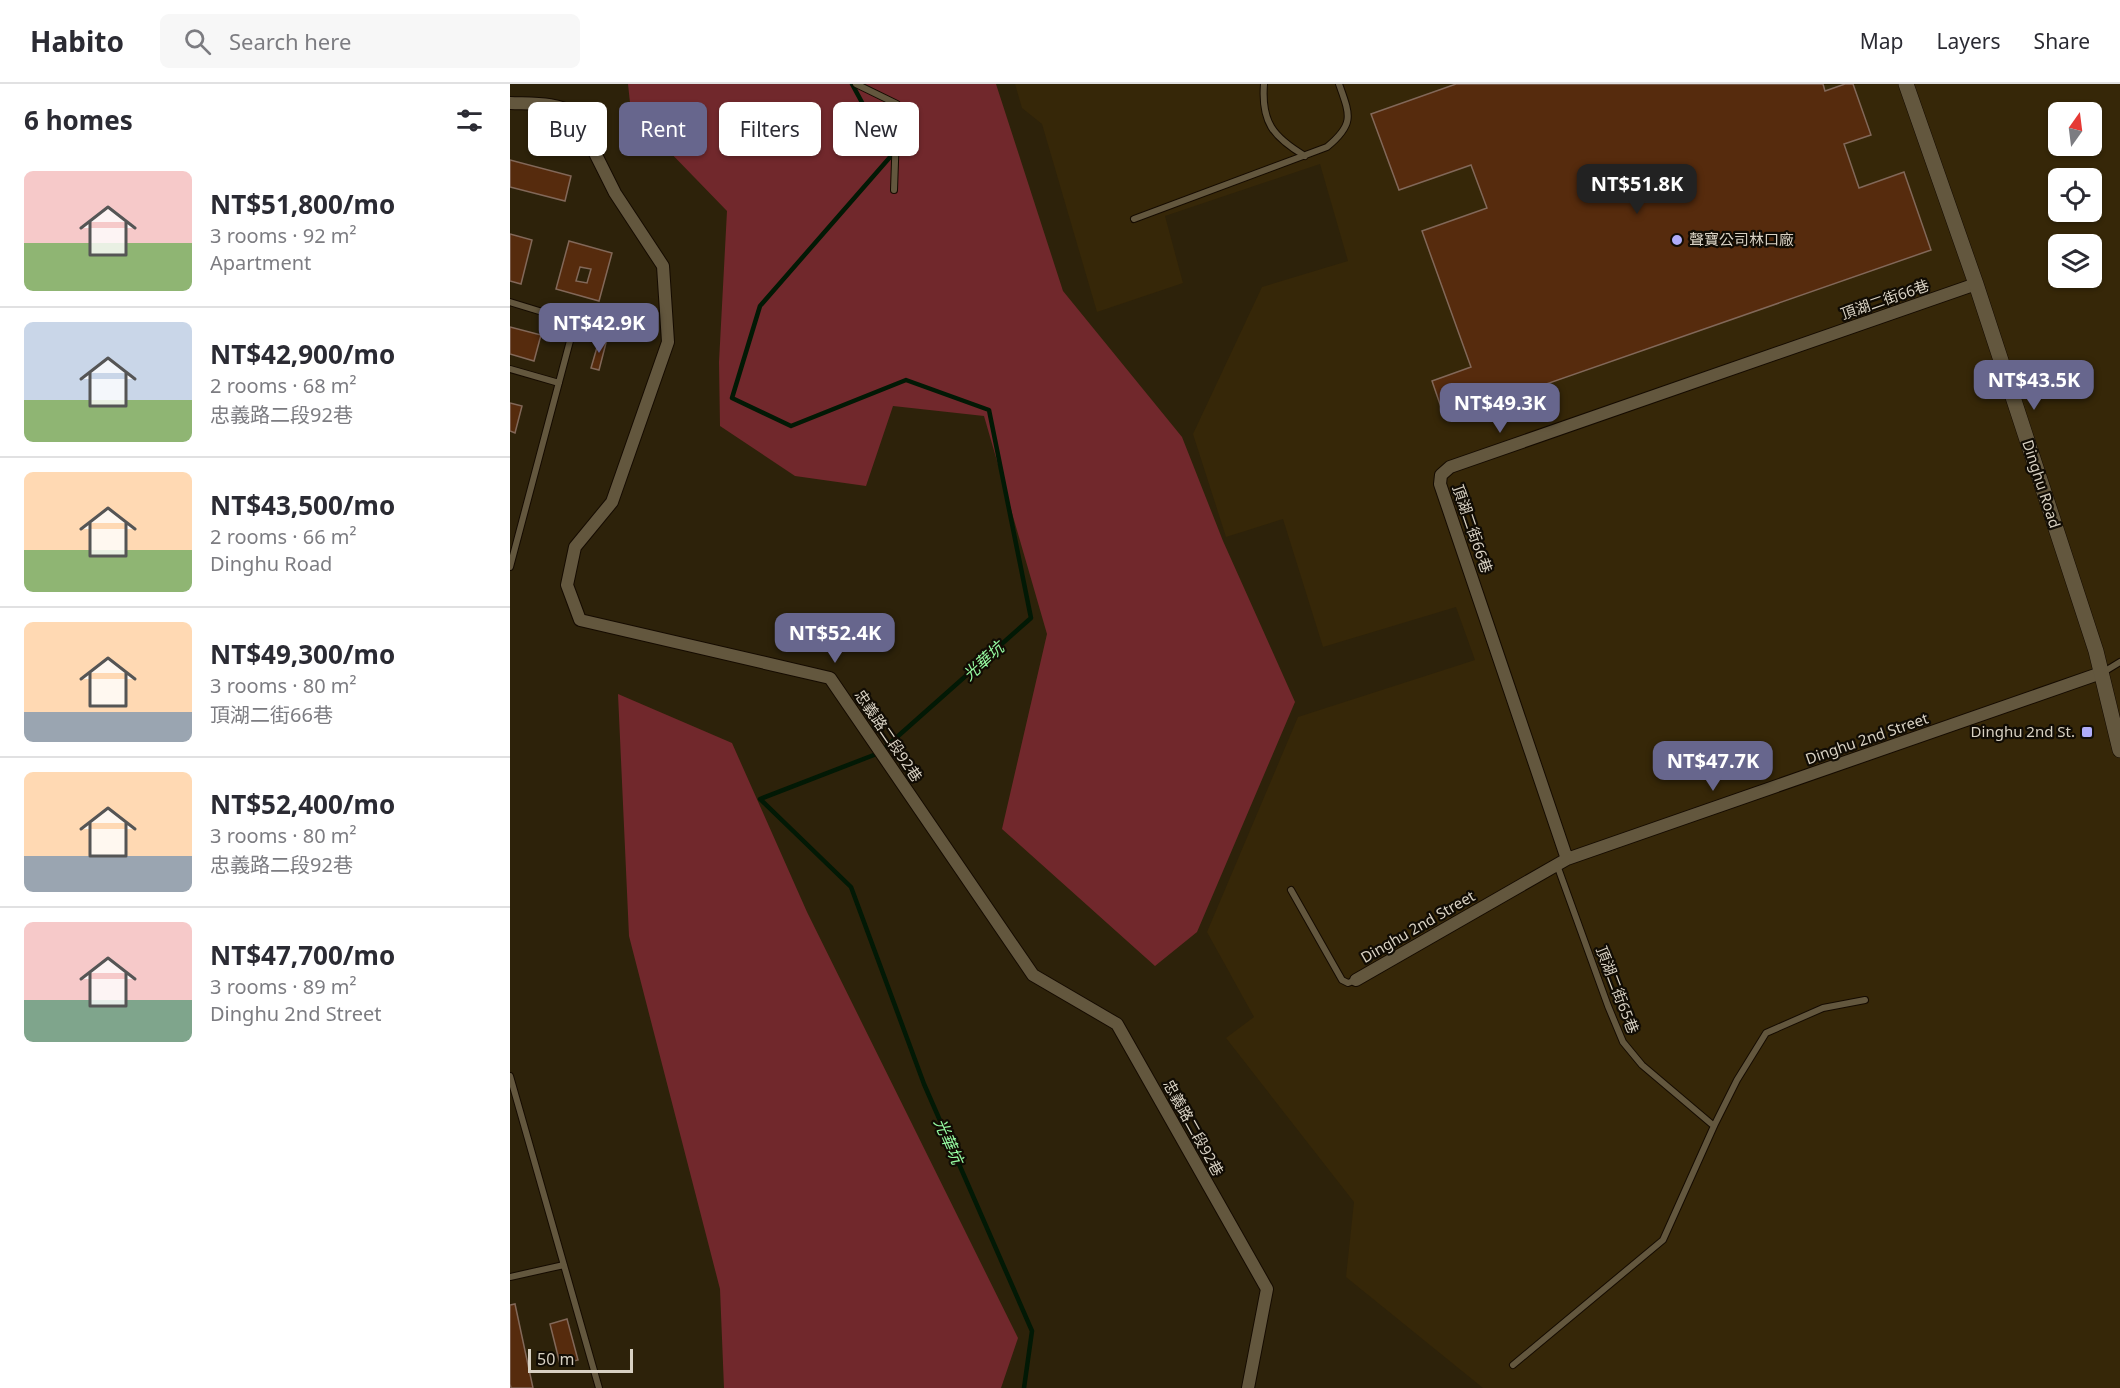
<!DOCTYPE html>
<html lang="en">
<head>
<meta charset="utf-8">
<style>
  body { margin:0; font-family:"Noto Sans","Noto Sans TC",sans-serif; background:#f7f7f7; color:#2b2b33; height:100vh; display:flex; flex-direction:column; font-size:22px; white-space:nowrap }
  * { box-sizing:border-box; margin:0 }
  p { font-size:20px; color:#7c7c81 }
  .icon { flex:none; width:33px; height:33px; fill:none; stroke:currentColor; stroke-width:2; stroke-linecap:round; stroke-linejoin:round }
  .map { position:relative; flex:1; overflow:hidden }
  .sheet { display:flex; flex-direction:column; background:#fff; width:510px }
  .sheet>* { flex:none }
  .guide { position:absolute; left:18px; top:18px; width:570px; height:54px; display:flex; gap:12px }
  .needle { width:39px; rotate:14deg }
  .fabs { position:absolute; left:1538px; top:18px; display:grid; gap:12px }
  .fabs a { display:grid; place-items:center; width:54px; height:54px; border-radius:9px; background:#fff; box-shadow:0 2px 4px #0004; font-size:30px }
  .scale { position:absolute; left:18px; bottom:15px; width:105px; box-sizing:border-box; padding-left:6px; border:3px solid #d8d1c3; border-top:0; font-size:16px; line-height:21px; white-space:nowrap; color:#d8d1c3; -webkit-text-stroke:4px #110c04; paint-order:stroke }
  .price { position:absolute; translate:-50% -51px; padding:0 14px; border-radius:12px; background:#67668d; color:#fff; font-size:20px; line-height:39px; filter:drop-shadow(0 2px 3px #0008) }
  .price::after { content:''; position:absolute; left:50%; top:36px; width:18px; height:14px; margin-left:-9px; background:inherit; clip-path:polygon(0 0,100% 0,50% 100%) }
  .price.active { background:#222; color:#fff }
  ul { padding:0; list-style:none }
  li { display:flex; align-items:center; gap:18px; height:150px; padding:0 24px }
  li+li { border-top:2px solid #e1e1e2 }
  li span { display:grid; place-items:center; flex:none; width:168px; height:120px; border-radius:9px; color:#555 }
  li>.icon { margin-inline-start:auto }
  span .icon { width:72px; height:72px; fill:#fffc; stroke-width:1 }
  li b { font-size:26px }
  h2 { display:flex; justify-content:space-between; align-items:center; height:72px; padding:0 24px; font-size:26px }
  .chip { padding:0 21px; border-radius:9px; background:#fff; box-shadow:0 2px 4px #0004; font-size:21px; line-height:54px }
  .chip.active { background:#67668d; color:#fff }
  header { display:flex; align-items:center; gap:36px; box-sizing:border-box; height:84px; padding:0 30px; background:#fff; border-bottom:2px solid #e1e1e2 }
  header strong { font-size:28px }
  nav { display:flex; gap:33px; margin-inline-start:auto; font-size:21px }
  .search { width:420px; height:54px; background:#f7f7f7; display:flex; align-items:center; gap:15px; box-sizing:border-box; padding:0 21px; border-radius:9px; color:#7c7c81; font-size:22px }
  main { display:flex; flex:1; min-height:0 }
  .map>svg:first-child { display:block }
  .built { fill:#362708; fill-rule:evenodd }
  .green { fill:#71282c }
  .lines { fill:none; stroke-linecap:round; stroke-linejoin:round }
  .stream { stroke:#021905; stroke-width:4.5 }
  .building { fill:#562b0d; stroke:#826859; stroke-width:1.5; fill-rule:evenodd }
  .service-casing { stroke:#150b00; stroke-width:8 }
  .minor-casing { stroke:#150b00; stroke-width:14 }
  .tertiary-casing { stroke:#150b00; stroke-width:16 }
  .service { stroke:#63573e; stroke-width:6 }
  .minor { stroke:#63573e; stroke-width:12 }
  .tertiary { stroke:#63573e; stroke-width:15 }
  .poi-dot { fill:#b0adfa; stroke:#110c04; stroke-width:2 }
  .labels { text-anchor:middle; stroke-width:4.5; stroke-linejoin:round; paint-order:stroke }
  .poi-label { font-size:15px; fill:#d8d1c3; stroke:#110c04; text-anchor:start }
  .street-label { font-size:15px; fill:#d8d1c3; stroke:#110c04 }
  .water-label { font-size:16px; font-style:italic; fill:#96fca2; stroke:#110c04 }
</style>
</head>
<body>
<header>
<strong>Habito</strong>
<div class="search"><svg class="icon" aria-label="search" viewBox="0 0 24 24"><circle cx="10" cy="10" r="6"/><path d="M15 15l6 6"/></svg>Search here</div>
<nav><a>Map</a><a>Layers</a><a>Share</a></nav>
</header>
<main>
<section class="sheet">
<h2>6 homes<svg class="icon" aria-label="filters" viewBox="0 0 24 24"><path d="M4 7h16M4 17h16"/><circle cx="9" cy="7" r="2"/><circle cx="15" cy="17" r="2"/></svg></h2>
<ul>
<li><span style="background:linear-gradient(#f6c9c9 60%,#8fb573 0)"><svg class="icon" aria-label="home" viewBox="0 0 24 24"><path d="M3 11l9-7 9 7M6 9v11h12V9"/></svg></span><div><b>NT$51,800/mo</b><p>3 rooms · 92 m²</p><p>Apartment</p></div></li>
<li><span style="background:linear-gradient(#c9d6e8 65%,#8fb573 0)"><svg class="icon" aria-label="home" viewBox="0 0 24 24"><path d="M3 11l9-7 9 7M6 9v11h12V9"/></svg></span><div><b>NT$42,900/mo</b><p>2 rooms · 68 m²</p><p>忠義路二段92巷</p></div></li>
<li><span style="background:linear-gradient(#ffd9b3 65%,#8fb573 0)"><svg class="icon" aria-label="home" viewBox="0 0 24 24"><path d="M3 11l9-7 9 7M6 9v11h12V9"/></svg></span><div><b>NT$43,500/mo</b><p>2 rooms · 66 m²</p><p>Dinghu Road</p></div></li>
<li><span style="background:linear-gradient(#ffd9b3 75%,#9aa5b1 0)"><svg class="icon" aria-label="home" viewBox="0 0 24 24"><path d="M3 11l9-7 9 7M6 9v11h12V9"/></svg></span><div><b>NT$49,300/mo</b><p>3 rooms · 80 m²</p><p>頂湖二街66巷</p></div></li>
<li><span style="background:linear-gradient(#ffd9b3 70%,#9aa5b1 0)"><svg class="icon" aria-label="home" viewBox="0 0 24 24"><path d="M3 11l9-7 9 7M6 9v11h12V9"/></svg></span><div><b>NT$52,400/mo</b><p>3 rooms · 80 m²</p><p>忠義路二段92巷</p></div></li>
<li><span style="background:linear-gradient(#f6c9c9 65%,#7fa58c 0)"><svg class="icon" aria-label="home" viewBox="0 0 24 24"><path d="M3 11l9-7 9 7M6 9v11h12V9"/></svg></span><div><b>NT$47,700/mo</b><p>3 rooms · 89 m²</p><p>Dinghu 2nd Street</p></div></li>
</ul>
</section>
<div class="map">
<svg width="1610" height="1304" viewBox="0 0 1610 1304">
  <rect width="100%" height="100%" fill="#2d220a"/>
  <!-- built -->
  <path class="built" d="M505 0H1610V1304H973L836 1193 844 1118 716 954 744 933 697 848 788 633 965 576 946 523 813 563 773 435 716 453 683 350 752 203 838 177 810 80 655 132 673 199 587 228 532 40 512 24ZM1548 28H1581V62H1548ZM1548 94H1581V128H1548ZM1548 160H1581V194H1548Z"/>
  <!-- green -->
  <path class="green" d="M118 0H486L553 207 672 353 713 457 785 618 687 848 645 882 492 745 537 550 474 332 383 322 356 402 285 392 210 342 209 278 217 127 121 28Z
    M108 610 222 659 297 828 508 1254 491 1304H214L210 1205 119 852Z"/>
  <g class="lines">
    <!-- stream -->
    <path class="stream" d="M342 0 381 72 250 222 222 314 281 342 396 296 479 326 521 534 369 669 250 715 341 803 414 1000 522 1247 514 1304"/>
  </g>
  <!-- building -->
  <path class="building" d="M946 0H1313L1315 7 1335 0H1343L1361 51 1334 60 1349 104 1394 88 1421 166 979 320 975 308 931 323 922 297 961 283 912 147 977 124 961 81 889 106 861 30Z
    M0 76 61 92 55 117 0 103Z
    M0 150 22 156 11 200 0 197Z
    M59 157 102 169 89 217 46 205ZM70 183 81 185 77 199 66 197Z
    M0 243 31 251 24 277 0 270Z
    M90 253 97 255 89 286 81 284Z
    M0 319 12 322 5 349 0 347Z
    M5 1220 23 1304H1L0 1300V1221Z
    M57 1235 68 1276 50 1280 40 1240Z"/>
  <g class="lines">
    <!-- service casing -->
    <g class="service-casing">
      <path id="service" d="M346 0 387 20 384 106
        M754 0C751 38 763 53 795 72
        M624 135 817 63C845 40 840 31 829 0
        M0 218 65 238 0 483
        M0 285 49 299
        M1592 589 1610 578
        M1047 781 1098 922 1113 958 1132 981 1204 1042
        M781 806 832 896 838 899 846 896
        M0 992 89 1304
        M0 1193 54 1181
        M1003 1281 1153 1156 1204 1042 1227 996 1256 949 1313 924 1355 916"/>
    </g>
    <!-- minor casing -->
    <g class="minor-casing">
      <path id="minor" d="M0 19C22 20 48 18 66 31L105 109 153 182 158 258 102 418 65 463 57 501 70 536 320 594 523 891 607 940 757 1205 738 1304
        M1057 775 930 400 931 391 940 383 1466 200
        M846 896 1057 775 1591 589"/>
    </g>
    <!-- tertiary casing -->
    <g class="tertiary-casing">
      <path id="tertiary" d="M1396 0 1466 200 1586 567 1610 666"/>
    </g>
    <!-- service -->
    <use href="#service" class="service"/>
    <!-- minor -->
    <use href="#minor" class="minor"/>
    <!-- tertiary -->
    <use href="#tertiary" class="tertiary"/>
  </g>
  <!-- markers -->
  <g class="poi-dot">
    <circle cx="1167" cy="156" r="6"/>
    <rect x="1571" y="642" width="12" height="12" rx="3"/>
  </g>
  <g class="labels">
    <!-- poi labels -->
    <g class="poi-label">
      <text x="1179" y="161">聲寶公司林口廠</text>
      <text x="1565" y="653" text-anchor="end">Dinghu 2nd St.</text>
    </g>
    <!-- street labels -->
    <g class="street-label">
      <text transform="translate(1375 216) rotate(-19)" y="5">頂湖二街66巷</text>
      <text transform="translate(1531 400) rotate(72)" y="5">Dinghu Road</text>
      <text transform="translate(962 445) rotate(71)" y="5">頂湖二街66巷</text>
      <text transform="translate(378 652) rotate(56)" y="5">忠義路二段92巷</text>
      <text transform="translate(1357 655) rotate(-19)" y="5">Dinghu 2nd Street</text>
      <text transform="translate(908 843) rotate(-30)" y="5">Dinghu 2nd Street</text>
      <text transform="translate(1107 906) rotate(69)" y="5">頂湖二街65巷</text>
      <text transform="translate(683 1044) rotate(61)" y="5">忠義路二段92巷</text>
    </g>
    <!-- water labels -->
    <g class="water-label">
      <text transform="translate(473 577) rotate(-42)" y="6">光華坑</text>
      <text transform="translate(439 1057) rotate(66)" y="6">光華坑</text>
    </g>
  </g>
</svg>
<div class="fabs">
<a><svg class="needle" viewBox="-14 -14 28 28"><path d="M0-13l5 13h-10z" fill="#e53935"/><path d="M0 13l5-13h-10z" fill="#7c7c81"/></svg></a>
<a><svg class="icon" aria-label="locate" viewBox="0 0 24 24"><circle cx="12" cy="12" r="6"/><path d="M12 2v4M12 18v4M2 12h4M18 12h4"/></svg></a>
<a><svg class="icon" aria-label="layers" viewBox="0 0 24 24"><path d="M12 4l9 5-9 5-9-5zM3 14l9 5 9-5"/></svg></a>
</div>
<div class="scale">50 m</div>
<b class="price active" style="left:1127px;top:131px">NT$51.8K</b>
<b class="price" style="left:89px;top:270px">NT$42.9K</b>
<b class="price" style="left:1524px;top:327px">NT$43.5K</b>
<b class="price" style="left:990px;top:350px">NT$49.3K</b>
<b class="price" style="left:325px;top:580px">NT$52.4K</b>
<b class="price" style="left:1203px;top:708px">NT$47.7K</b>
<div class="guide">
<a class="chip">Buy</a>
<a class="chip active">Rent</a>
<a class="chip">Filters</a>
<a class="chip">New</a>
</div>
</div>
</main>
</body>
</html>
